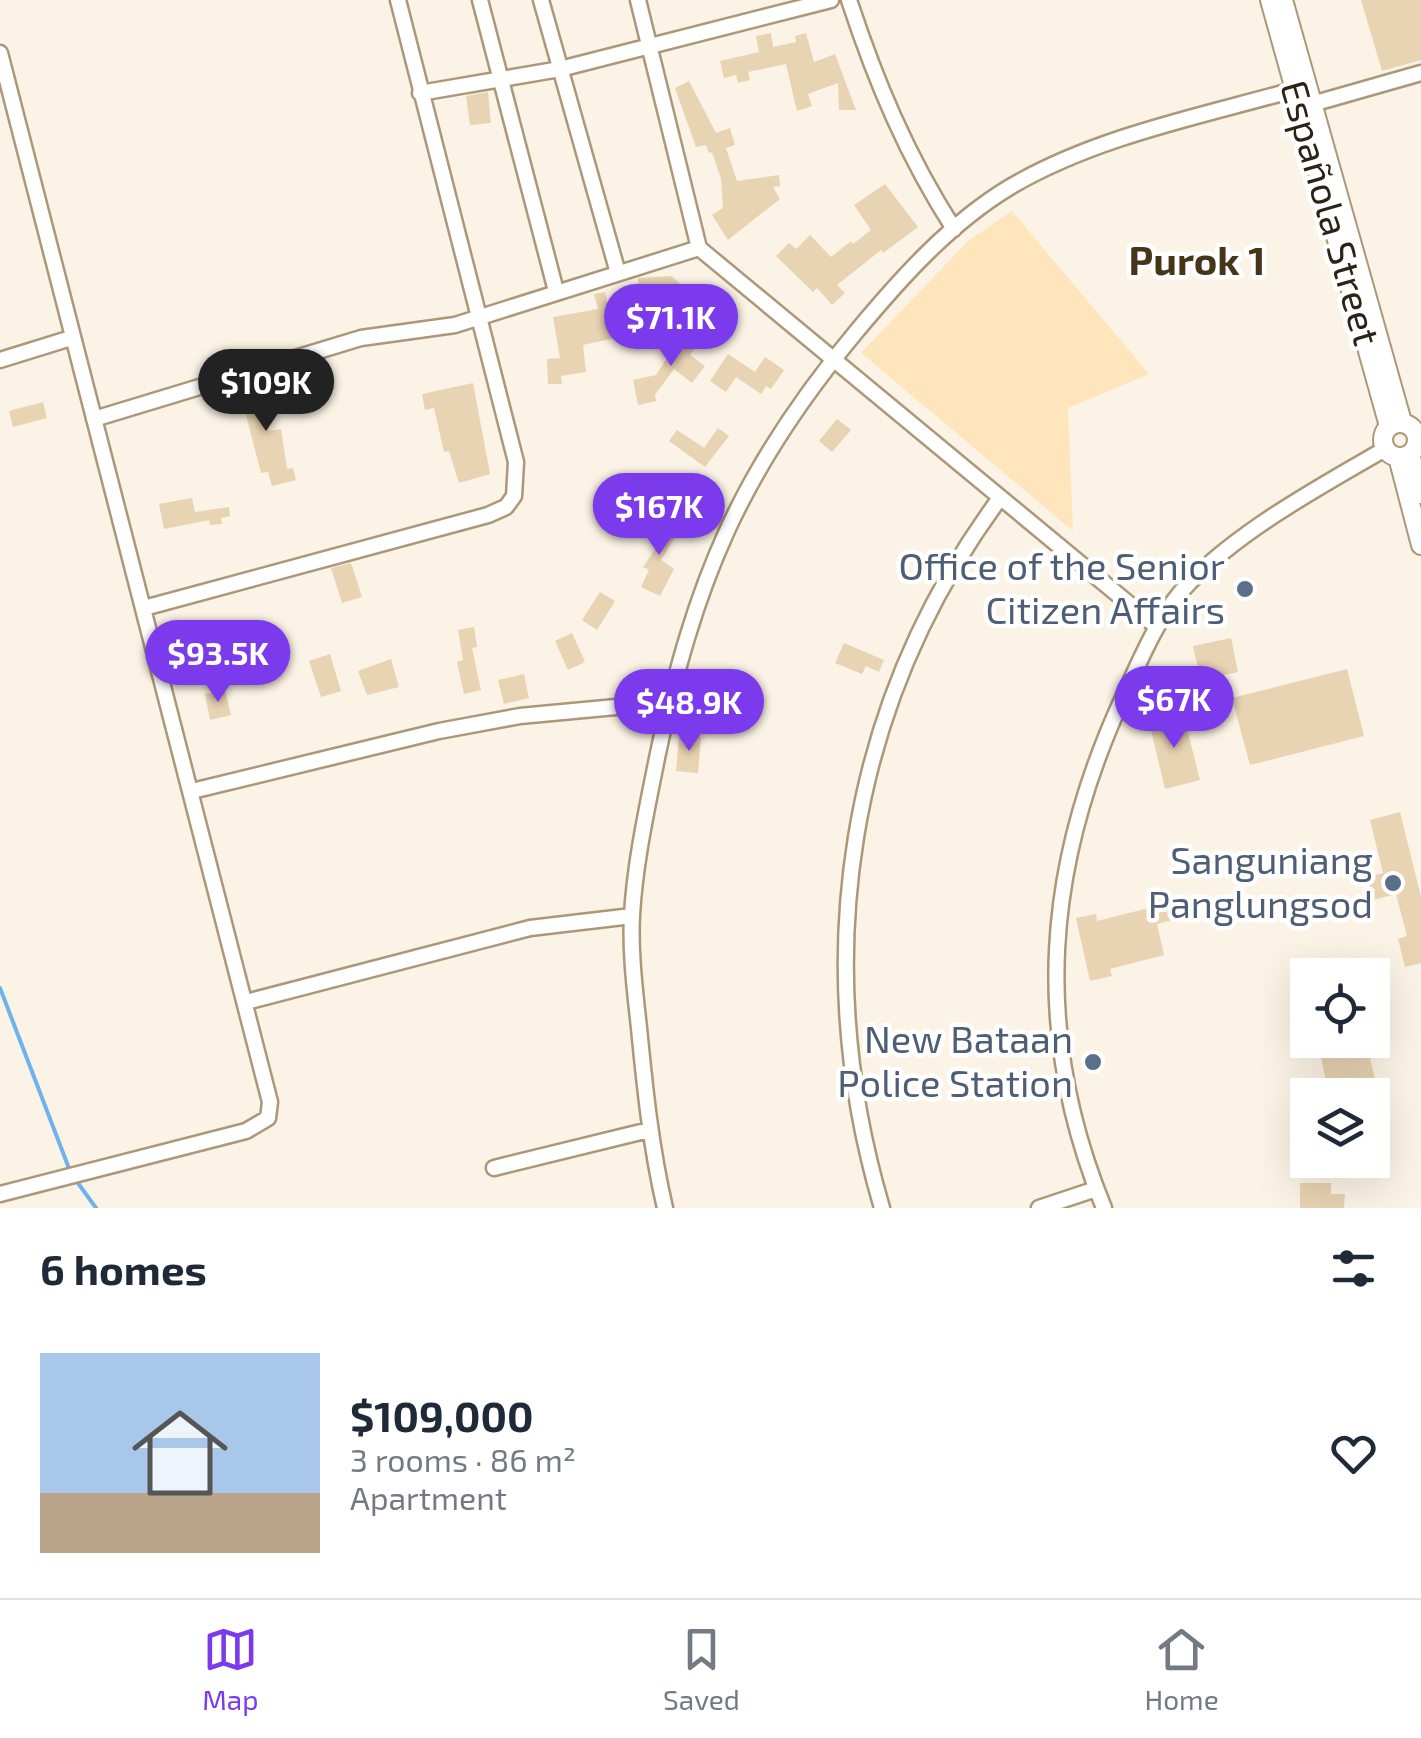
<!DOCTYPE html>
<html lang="en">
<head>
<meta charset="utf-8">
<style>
  body { margin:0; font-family:"Exo 2",sans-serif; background:#f2f2f3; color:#1f2937; height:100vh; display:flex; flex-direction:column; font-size:38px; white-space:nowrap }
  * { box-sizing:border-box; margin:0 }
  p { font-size:32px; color:#747a83 }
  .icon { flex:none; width:55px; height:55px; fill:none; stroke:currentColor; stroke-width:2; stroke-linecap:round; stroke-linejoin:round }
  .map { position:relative; height:1208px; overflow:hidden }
  .panel { display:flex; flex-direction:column; background:#fff; flex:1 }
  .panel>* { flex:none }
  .fabs { position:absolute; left:1290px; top:958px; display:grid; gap:20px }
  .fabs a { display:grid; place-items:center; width:100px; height:100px; border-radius:0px; background:#fff; box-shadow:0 10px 40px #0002; font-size:50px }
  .price { position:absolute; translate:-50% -85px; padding:0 22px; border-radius:35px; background:#7c3aed; color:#fff; font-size:32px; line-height:65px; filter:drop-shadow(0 2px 5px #0008) }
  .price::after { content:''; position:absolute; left:50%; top:60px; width:30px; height:22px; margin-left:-15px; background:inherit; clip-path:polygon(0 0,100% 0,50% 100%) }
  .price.selected { background:#222; color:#fff }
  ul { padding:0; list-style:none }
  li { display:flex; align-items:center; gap:30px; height:250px; padding:0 40px }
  li span { display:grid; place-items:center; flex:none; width:280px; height:200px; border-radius:0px; color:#555 }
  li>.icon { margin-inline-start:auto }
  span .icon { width:120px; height:120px; fill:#fffc; stroke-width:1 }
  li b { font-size:42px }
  h2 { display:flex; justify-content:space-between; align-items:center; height:120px; padding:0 40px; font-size:42px }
  .menu { display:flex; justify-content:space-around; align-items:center; height:140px; border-top:2px solid #e0e1e3; background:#fff; font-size:28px; color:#747a83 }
  .menu a { display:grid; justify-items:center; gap:5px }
  .menu .selected { color:#7c3aed }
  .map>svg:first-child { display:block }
  .built { fill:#ffe5bc }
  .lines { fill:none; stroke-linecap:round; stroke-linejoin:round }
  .stream { stroke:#6eb3ec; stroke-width:4 }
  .building { fill:#e8d3b2 }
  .minor-casing { stroke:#ac9879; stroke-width:19 }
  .tertiary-casing { stroke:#ac9879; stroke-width:22 }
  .minor { stroke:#fff; stroke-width:14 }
  .tertiary { stroke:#fff; stroke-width:18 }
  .service-dot { fill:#5c6f8a; stroke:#fff; stroke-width:4 }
  .labels { text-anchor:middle; stroke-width:9; stroke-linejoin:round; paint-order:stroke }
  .street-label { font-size:38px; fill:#2b2316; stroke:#fff }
  .service-label { font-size:38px; fill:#4e5e75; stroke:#fff; text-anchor:end }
  .neighbourhood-label { font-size:40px; font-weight:bold; fill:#463518; stroke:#fff }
</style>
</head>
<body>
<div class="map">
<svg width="1421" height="1208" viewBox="0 0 1421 1208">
  <rect width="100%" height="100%" fill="#fbf3e5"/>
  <!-- built -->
  <path class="built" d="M1012 211 1149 374 1068 408 1073 531 861 353 968 241Z"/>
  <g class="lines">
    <!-- stream -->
    <path class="stream" d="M0 988 70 1171
      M75 1179 96 1208"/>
  </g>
  <!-- building -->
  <path class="building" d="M1361 0H1421V60L1382 71Z
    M771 33 773 47 796 42 795 36 806 33 814 62 835 54 856 110H839L838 83 808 94 812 106 797 111 786 64 748 72 750 80 738 83 736 75 724 78 720 61 759 52 756 36Z
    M689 81 716 133 730 128 735 145 726 148 737 181 779 175 780 186 773 187 780 199 728 240 712 215 723 208 721 179 712 152 709 153 706 145 696 147 675 88Z
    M488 92 491 123 470 125 466 96Z
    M885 184 918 227 883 253 881 250 837 285 845 293 832 305 817 288 813 292 776 256 789 243 796 249 810 235 831 257 851 241 853 244 871 230 854 205Z
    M672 276 684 288 677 298 697 315 688 326 670 311 667 314 652 302H643L642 290 639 291 638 278Z
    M605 292 616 338 583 345 586 372 561 376 562 384H548L547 359 560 358 553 317 598 309 594 294Z
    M686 328 701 340 690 355 705 366 692 383 674 369 655 395 656 401 638 405 633 380 656 375Z
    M728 354 755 372 765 357 784 370 771 389 766 386 761 394 736 377 726 392 710 381Z
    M280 380 283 390 265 396 269 431 281 429 287 469 293 468 296 480 272 486 268 472 261 473 240 392Z
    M473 383 490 474 459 483 449 451 444 452 434 408 425 410 422 394Z
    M43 402 47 418 13 427 9 411Z
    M837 419 851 430 832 452 819 441Z
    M718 428 729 436 705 467 669 441 677 430 704 448Z
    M192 498 195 512 229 507 230 516 221 518 222 524 210 525 209 520 164 529 159 504Z
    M675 520 682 525 661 560 674 569 660 596 641 587 649 570 643 567 660 542 643 533 649 522 667 532Z
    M351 563 362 597 342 603 331 568Z
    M600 592 615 601 597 630 582 620Z
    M474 627 477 647 472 648 481 690 464 694 457 662 463 660 458 630Z
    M572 633 585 662 568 670 555 641Z
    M1231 638 1238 672 1201 680 1193 646Z
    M844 643 884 660 879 672 866 666 862 674 835 663Z
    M330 654 341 691 321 697 309 661Z
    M391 659 399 687 367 695 358 671Z
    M1347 669 1364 736 1250 765 1232 698Z
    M524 674 529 698 504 704 498 680Z
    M225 690 231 715 210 720 205 694Z
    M1183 713 1200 780 1165 789 1149 722Z
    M679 736 701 737 698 773 676 771Z
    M1400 812 1421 897V963L1405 967 1398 939 1407 936 1396 894 1373 900 1367 877 1383 873 1370 820Z
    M1167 895 1173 920 1157 924 1164 955 1110 969 1112 976 1090 981 1076 918 1096 914 1097 921 1157 906 1155 898Z
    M1317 1040H1366L1376 1084 1329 1095Z
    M1300 1183H1331V1194H1345L1344 1208H1300Z"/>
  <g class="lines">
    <!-- minor casing -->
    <g class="minor-casing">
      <path id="minor" d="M480 0 556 291
        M541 0 618 273
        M638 0 699 248 1157 627
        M849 0C876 82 907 156 954 229
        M0 53 270 1102 268 1118 246 1131 0 1194
        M420 93 560 69 831 0
        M1305 106 1421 73
        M0 360 71 338
        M94 419 361 338 455 325 699 248
        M1417 437 1421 436
        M144 608 488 515 506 507 514 496 516 462 398 0
        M192 791 439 731 520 716 669 702
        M246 1002 530 928 632 916
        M494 1168 649 1130
        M665 1208C651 1148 645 1089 639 1028 635 991 630 952 632 915 635 862 647 809 657 758 694 582 740 471 856 332 900 279 950 223 1010 187 1098 135 1207 115 1304 87
        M882 1208C809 960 846 706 1000 498
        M1039 1208 1096 1189
        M1104 1208C1031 1030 1045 864 1125 693 1143 654 1160 612 1190 582 1242 529 1321 486 1385 449"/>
    </g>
    <!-- tertiary casing -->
    <g class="tertiary-casing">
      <path id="tertiary" d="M1270 0 1389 426
        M1283 0 1402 422
        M1383 440a17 17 0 1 1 34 0a17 17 0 1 1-34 0Z
        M1410 454 1421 494
        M1398 457 1421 545"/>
    </g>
    <!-- minor -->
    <use href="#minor" class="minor"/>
    <!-- tertiary -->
    <use href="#tertiary" class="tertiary"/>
  </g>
  <!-- markers -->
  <g class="service-dot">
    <circle cx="1245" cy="589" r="10"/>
    <circle cx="1393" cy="883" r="10"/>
    <circle cx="1093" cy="1062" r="10"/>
  </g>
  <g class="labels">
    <!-- street labels -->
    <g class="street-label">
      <text transform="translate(1330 213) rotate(74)" y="13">Española Street</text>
    </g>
    <!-- service labels -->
    <g class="service-label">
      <text x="1225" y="580">Office of the Senior<tspan x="1225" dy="44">Citizen Affairs</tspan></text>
      <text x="1373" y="874">Sanguniang<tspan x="1373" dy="44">Panglungsod</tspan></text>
      <text x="1073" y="1053">New Bataan<tspan x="1073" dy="44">Police Station</tspan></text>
    </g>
    <!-- neighbourhood labels -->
    <g class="neighbourhood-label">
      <text x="1197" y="275">Purok 1</text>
    </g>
  </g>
</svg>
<div class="fabs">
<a><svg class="icon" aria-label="locate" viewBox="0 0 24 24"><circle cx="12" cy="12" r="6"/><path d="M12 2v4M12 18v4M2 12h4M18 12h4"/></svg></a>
<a><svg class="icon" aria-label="layers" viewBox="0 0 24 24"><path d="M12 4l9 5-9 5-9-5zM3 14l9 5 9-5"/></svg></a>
</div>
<b class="price" style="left:671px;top:369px">$71.1K</b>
<b class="price selected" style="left:266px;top:434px">$109K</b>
<b class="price" style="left:659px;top:558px">$167K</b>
<b class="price" style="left:218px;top:705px">$93.5K</b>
<b class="price" style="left:1174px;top:751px">$67K</b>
<b class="price" style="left:689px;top:754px">$48.9K</b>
</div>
<section class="panel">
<h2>6 homes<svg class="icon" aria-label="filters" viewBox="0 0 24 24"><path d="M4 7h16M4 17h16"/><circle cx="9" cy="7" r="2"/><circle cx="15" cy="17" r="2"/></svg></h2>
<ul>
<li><span style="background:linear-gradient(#a9c7e8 70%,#b9a48a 0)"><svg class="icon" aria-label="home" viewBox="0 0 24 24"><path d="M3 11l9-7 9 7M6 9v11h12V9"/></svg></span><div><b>$109,000</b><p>3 rooms · 86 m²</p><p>Apartment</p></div><svg class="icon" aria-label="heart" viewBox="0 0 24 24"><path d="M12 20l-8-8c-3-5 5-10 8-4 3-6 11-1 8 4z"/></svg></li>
</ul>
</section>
<nav class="menu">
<a class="selected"><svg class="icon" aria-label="map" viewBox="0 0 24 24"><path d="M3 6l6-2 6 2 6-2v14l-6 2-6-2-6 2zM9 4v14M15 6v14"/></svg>Map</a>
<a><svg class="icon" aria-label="saved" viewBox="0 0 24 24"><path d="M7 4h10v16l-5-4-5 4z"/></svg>Saved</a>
<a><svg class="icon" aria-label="home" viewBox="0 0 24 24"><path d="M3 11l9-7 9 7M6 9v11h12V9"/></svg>Home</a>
</nav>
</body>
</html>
